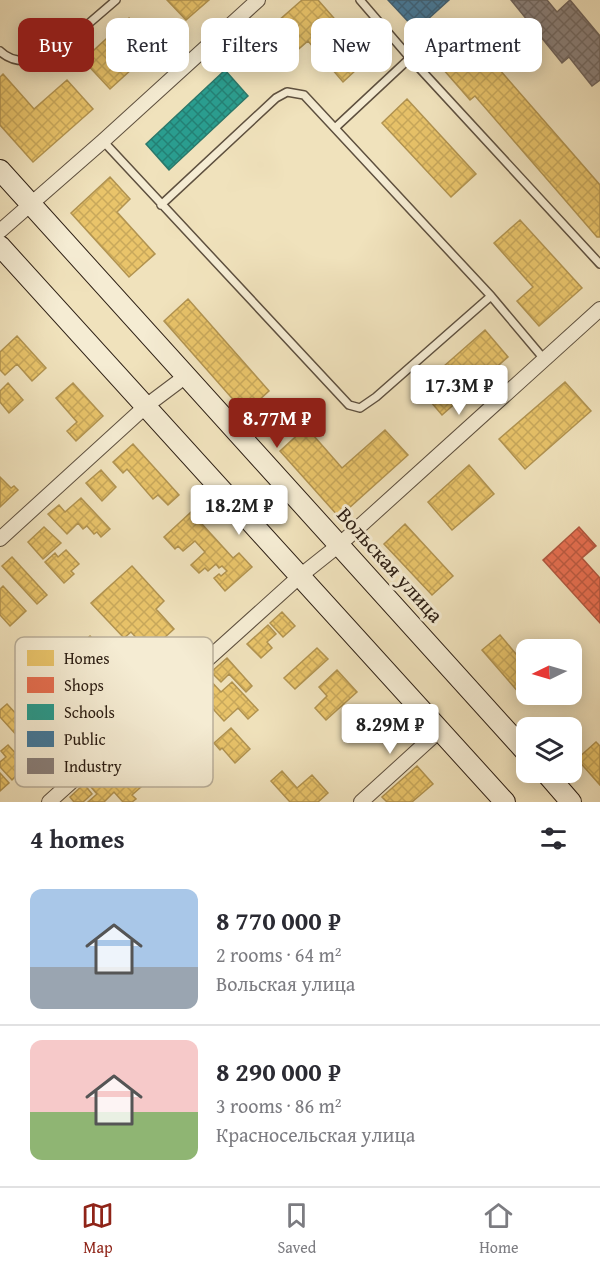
<!DOCTYPE html>
<html lang="en">
<head>
<meta charset="utf-8">
<style>
  body { margin:0; font-family:"Gentium Book Plus",serif; background:#f2f2f3; color:#2b2b33; height:100vh; display:flex; flex-direction:column; font-size:22px; white-space:nowrap }
  * { box-sizing:border-box; margin:0 }
  p { font-size:20px; color:#7c7c81 }
  .icon { flex:none; width:33px; height:33px; fill:none; stroke:currentColor; stroke-width:2; stroke-linecap:round; stroke-linejoin:round }
  .map { position:relative; height:802px; overflow:hidden }
  .sheet { display:flex; flex-direction:column; background:#fff; flex:1 }
  .sheet>* { flex:none }
  .hud { position:absolute; left:18px; top:18px; width:564px; height:54px; display:flex; gap:12px }
  .needle { width:39px; rotate:265deg }
  .controls { position:absolute; left:516px; top:639px; display:grid; gap:12px }
  .controls a { display:grid; place-items:center; width:66px; height:66px; border-radius:12px; background:#fff; box-shadow:0 3px 15px #0003; font-size:30px }
  .price { position:absolute; translate:-50% -51px; padding:0 14px; border-radius:6px; background:#fff; color:#222; font-size:20px; line-height:39px; filter:drop-shadow(0 2px 3px #0008) }
  .price::after { content:''; position:absolute; left:50%; top:36px; width:18px; height:14px; margin-left:-9px; background:inherit; clip-path:polygon(0 0,100% 0,50% 100%) }
  .price.selected { background:#8f2418; color:#fff }
  ul { padding:0; list-style:none }
  li { display:flex; align-items:center; gap:18px; height:150px; padding:0 30px }
  li+li { border-top:2px solid #e1e1e2 }
  li span { display:grid; place-items:center; flex:none; width:168px; height:120px; border-radius:12px; color:#555 }
  li>.icon { margin-inline-start:auto }
  span .icon { width:72px; height:72px; fill:#fffc; stroke-width:1 }
  li b { font-size:26px }
  h2 { display:flex; justify-content:space-between; align-items:center; height:72px; padding:0 30px; font-size:26px }
  .pill { padding:0 21px; border-radius:12px; background:#fff; box-shadow:0 3px 15px #0003; font-size:21px; line-height:54px }
  .pill.selected { background:#8f2418; color:#fff }
  .dock { display:flex; justify-content:space-around; align-items:center; height:84px; border-top:2px solid #e1e1e2; background:#fff; font-size:16px; color:#7c7c81 }
  .dock a { display:grid; justify-items:center; gap:3px }
  .dock .selected { color:#8f2418 }
  .map>svg:first-child { display:block }
  .homes { fill:url(#homes-cross-hatch); stroke:#b19350; stroke-width:1.5 }
  .shops { fill:url(#shops-cross-hatch); stroke:#b0573f; stroke-width:1.5 }
  .schools { fill:url(#schools-cross-hatch); stroke:#2b786a; stroke-width:1.5 }
  .public { fill:url(#public-cross-hatch); stroke:#3e6074; stroke-width:1.5 }
  .industry { fill:url(#industry-cross-hatch); stroke:#6e645d; stroke-width:1.5 }
  .lines { fill:none; stroke-linecap:round; stroke-linejoin:round }
  .service-casing { stroke:#5e503f; stroke-width:10 }
  .minor-casing { stroke:#5e503f; stroke-width:16 }
  .secondary-casing { stroke:#2e2015; stroke-width:22 }
  .service { stroke:#f5ecd3; stroke-width:7 }
  .minor { stroke:#f5ecd3; stroke-width:14 }
  .secondary { stroke:#f5ecd3; stroke-width:20 }
  .labels { text-anchor:middle; stroke-width:6; stroke-linejoin:round; paint-order:stroke }
  .street-label { font-size:21px; fill:#2e2015; stroke:#f5ecd3 }
  .key { fill:#f5ecd3; stroke:#b9af9a; stroke-width:1.5 }
  .key-label { font-size:16px; fill:#2e2015 }
</style>
</head>
<body>
<div class="map">
<svg width="600" height="802" viewBox="0 0 600 802">
  <defs>
    <pattern id="homes-cross-hatch" width="8" height="8" patternUnits="userSpaceOnUse" patternTransform="scale(1.5)"><rect width="8" height="8" fill="#e9c46a"/><path d="M0 0l8 8M0 8l8-8" fill="none" stroke="#c8a85b"/></pattern>
    <pattern id="shops-cross-hatch" width="8" height="8" patternUnits="userSpaceOnUse" patternTransform="scale(1.5)"><rect width="8" height="8" fill="#e76f51"/><path d="M0 0l8 8M0 8l8-8" fill="none" stroke="#bc5b42"/></pattern>
    <pattern id="schools-cross-hatch" width="8" height="8" patternUnits="userSpaceOnUse" patternTransform="scale(1.5)"><rect width="8" height="8" fill="#2a9d8f"/><path d="M0 0l8 8M0 8l8-8" fill="none" stroke="#248074"/></pattern>
    <pattern id="public-cross-hatch" width="8" height="8" patternUnits="userSpaceOnUse" patternTransform="scale(1.5)"><rect width="8" height="8" fill="#457b9d"/><path d="M0 0l8 8M0 8l8-8" fill="none" stroke="#3a647f"/></pattern>
    <pattern id="industry-cross-hatch" width="8" height="8" patternUnits="userSpaceOnUse" patternTransform="scale(1.5)"><rect width="8" height="8" fill="#8a817c"/><path d="M0 0l8 8M0 8l8-8" fill="none" stroke="#716964"/></pattern>
  </defs>
  <rect width="100%" height="100%" fill="#f0e2bc"/>
  <filter id="stains"><feTurbulence type="fractalNoise" baseFrequency=".00333" numOctaves="4"/><feColorMatrix values="0 0 0 0 .2 0 0 0 0 .09 0 0 0 0 .02 0 0 0 .5 -.17"/></filter>
  <radialGradient id="worn" r=".72"><stop offset=".6" stop-color="#630" stop-opacity="0"/><stop offset="1" stop-color="#630" stop-opacity=".3"/></radialGradient>
  <!-- homes -->
  <path class="homes" d="M167 0H209L186 20Z
    M302 0H318L369 58 343 82 308 41 293 54 270 28Z
    M129 18 155 48 110 89 83 60Z
    M484 34 508 61 499 69 600 185V237H597L475 96 470 100 443 69Z
    M3 74 34 109 67 80 93 109 33 162 0 125V77Z
    M407 99 476 174 451 197 382 123Z
    M110 177 130 199 117 212 155 254 129 277 71 213Z
    M520 220 582 288 539 326 517 301 533 287 494 243Z
    M188 299 269 391 245 413 164 321Z
    M485 330 508 357 442 415 419 388Z
    M17 336 46 368 32 381 17 364 5 375 0 370V352Z
    M565 382 591 411 525 469 499 439Z
    M8 383 23 400 9 413 0 402V391Z
    M73 383 103 416 76 441 67 431 77 422 56 398Z
    M306 427 342 468 385 430 408 455 339 517 280 451Z
    M133 444 179 495 168 505 158 495 153 499 127 469 123 473 113 462Z
    M469 465 494 494 452 530 428 502Z
    M101 470 116 487 102 501 86 483Z
    M0 477 11 488 14 486 18 490 0 507Z
    M81 498 110 529 101 537 97 532 94 534 87 526 83 529 78 523 67 534 48 514 59 505 65 512Z
    M191 512 233 558 239 553 252 567 225 591 214 578 219 574 221 576 227 571 222 566 219 568 216 564 208 571 205 568 199 573 191 565 205 552 195 541 183 551 178 546 175 549 164 537Z
    M405 524 453 576 432 595 384 544Z
    M44 527 61 543 43 559 28 542Z
    M66 550 79 564 71 571 74 574 64 583 45 562 55 553 58 557Z
    M12 557 47 595 37 604 2 566Z
    M132 566 164 601 156 609 174 629 153 648 145 641 142 644 131 632 124 638 91 603Z
    M3 586 26 611 10 626 0 615V589Z
    M282 612 295 626 283 637 270 623Z
    M268 625 276 634 267 642 272 648 261 658 247 644Z
    M500 635 526 666V694H533L526 701 482 650Z
    M90 636 110 658 122 647 141 667 122 685 110 672 104 677 77 648Z
    M317 648 328 659 295 689 284 678Z
    M227 658 252 686 246 692 229 674 221 682 211 672Z
    M337 670 357 692 326 720 315 708 327 696 319 687Z
    M208 678 221 692 232 682 258 710 248 719 238 708 224 721 204 699 188 714 179 705Z
    M7 704 18 716 31 704 60 736 53 742 56 745 39 760 0 717V710Z
    M372 709 389 728 374 741 369 734 363 739 353 727Z
    M231 728 250 749 235 763 222 748 220 750 214 743Z
    M596 742 600 746V785L577 759Z
    M8 745 30 769 22 776 19 773 12 780 0 767V762L6 757 1 751Z
    M119 762 141 787 132 795 136 799 132 802H123L114 792 104 802H88L97 794 91 787Z
    M417 766 433 784 412 802H387L382 797Z
    M282 771 297 788 312 775 328 793 318 802H290L271 781Z
    M0 773 9 783 0 791Z
    M84 784 92 794 83 802H74L70 797Z"/>
  <!-- shops -->
  <path class="shops" d="M579 527 596 546 582 558 600 578V623L543 560Z"/>
  <!-- schools -->
  <path class="schools" d="M225 70 248 96 169 170 146 144Z"/>
  <!-- public -->
  <path class="public" d="M388 0H449L416 30Z"/>
  <!-- industry -->
  <path class="industry" d="M511 0H547L557 12 570 0 600 36V80L592 86 569 57 562 63Z"/>
  <g class="lines">
    <!-- service casing -->
    <g class="service-casing">
      <path id="service" d="M360 0 410 58 600 264
        M0 51C14 65 34 61 51 56L116 0
        M335 128 410 58
        M103 141 349 405 360 408 376 397 491 296
        M161 205 276 98 287 92 304 95 491 296 544 359"/>
    </g>
    <!-- minor casing -->
    <g class="minor-casing">
      <path id="minor" d="M0 231 103 141 258 0
        M0 539 146 406 186 376
        M49 802 300 576 339 545 600 309
        M361 802 440 730"/>
    </g>
    <!-- secondary casing -->
    <g class="secondary-casing">
      <path id="secondary" d="M0 170 526 752
        M0 246 505 802
        M545 772 571 802"/>
    </g>
    <!-- service -->
    <use href="#service" class="service"/>
    <!-- minor -->
    <use href="#minor" class="minor"/>
    <!-- secondary -->
    <use href="#secondary" class="secondary"/>
  </g>
  <g class="labels">
    <!-- street labels -->
    <g class="street-label">
      <text transform="translate(390 565) rotate(48)" y="7">Вольская улица</text>
    </g>
  </g>
  <!-- legend -->
  <rect x="15" y="637" width="198" height="150" rx="9" class="key"/>
  <rect x="27" y="650" width="27" height="16" fill="#e9c46a"/>
  <rect x="27" y="677" width="27" height="16" fill="#e76f51"/>
  <rect x="27" y="704" width="27" height="16" fill="#2a9d8f"/>
  <rect x="27" y="731" width="27" height="16" fill="#457b9d"/>
  <rect x="27" y="758" width="27" height="16" fill="#8a817c"/>
  <g class="key-label">
    <text x="64" y="664">Homes</text>
    <text x="64" y="691">Shops</text>
    <text x="64" y="718">Schools</text>
    <text x="64" y="745">Public</text>
    <text x="64" y="772">Industry</text>
  </g>
  <rect width="100%" height="100%" filter="url(#stains)"/>
  <rect width="100%" height="100%" fill="url(#worn)"/>
</svg>
<div class="controls">
<a><svg class="needle" viewBox="-14 -14 28 28"><path d="M0-13l5 13h-10z" fill="#e53935"/><path d="M0 13l5-13h-10z" fill="#7c7c81"/></svg></a>
<a><svg class="icon" aria-label="layers" viewBox="0 0 24 24"><path d="M12 4l9 5-9 5-9-5zM3 14l9 5 9-5"/></svg></a>
</div>
<b class="price" style="left:459px;top:416px">17.3M ₽</b>
<b class="price selected" style="left:277px;top:449px">8.77M ₽</b>
<b class="price" style="left:239px;top:536px">18.2M ₽</b>
<b class="price" style="left:390px;top:755px">8.29M ₽</b>
<div class="hud">
<a class="pill selected">Buy</a>
<a class="pill">Rent</a>
<a class="pill">Filters</a>
<a class="pill">New</a>
<a class="pill">Apartment</a>
</div>
</div>
<section class="sheet">
<h2>4 homes<svg class="icon" aria-label="filters" viewBox="0 0 24 24"><path d="M4 7h16M4 17h16"/><circle cx="9" cy="7" r="2"/><circle cx="15" cy="17" r="2"/></svg></h2>
<ul>
<li><span style="background:linear-gradient(#a9c7e8 65%,#9aa5b1 0)"><svg class="icon" aria-label="home" viewBox="0 0 24 24"><path d="M3 11l9-7 9 7M6 9v11h12V9"/></svg></span><div><b>8 770 000 ₽</b><p>2 rooms · 64 m²</p><p>Вольская улица</p></div></li>
<li><span style="background:linear-gradient(#f6c9c9 60%,#8fb573 0)"><svg class="icon" aria-label="home" viewBox="0 0 24 24"><path d="M3 11l9-7 9 7M6 9v11h12V9"/></svg></span><div><b>8 290 000 ₽</b><p>3 rooms · 86 m²</p><p>Красносельская улица</p></div></li>
</ul>
</section>
<nav class="dock">
<a class="selected"><svg class="icon" aria-label="map" viewBox="0 0 24 24"><path d="M3 6l6-2 6 2 6-2v14l-6 2-6-2-6 2zM9 4v14M15 6v14"/></svg>Map</a>
<a><svg class="icon" aria-label="saved" viewBox="0 0 24 24"><path d="M7 4h10v16l-5-4-5 4z"/></svg>Saved</a>
<a><svg class="icon" aria-label="home" viewBox="0 0 24 24"><path d="M3 11l9-7 9 7M6 9v11h12V9"/></svg>Home</a>
</nav>
</body>
</html>
